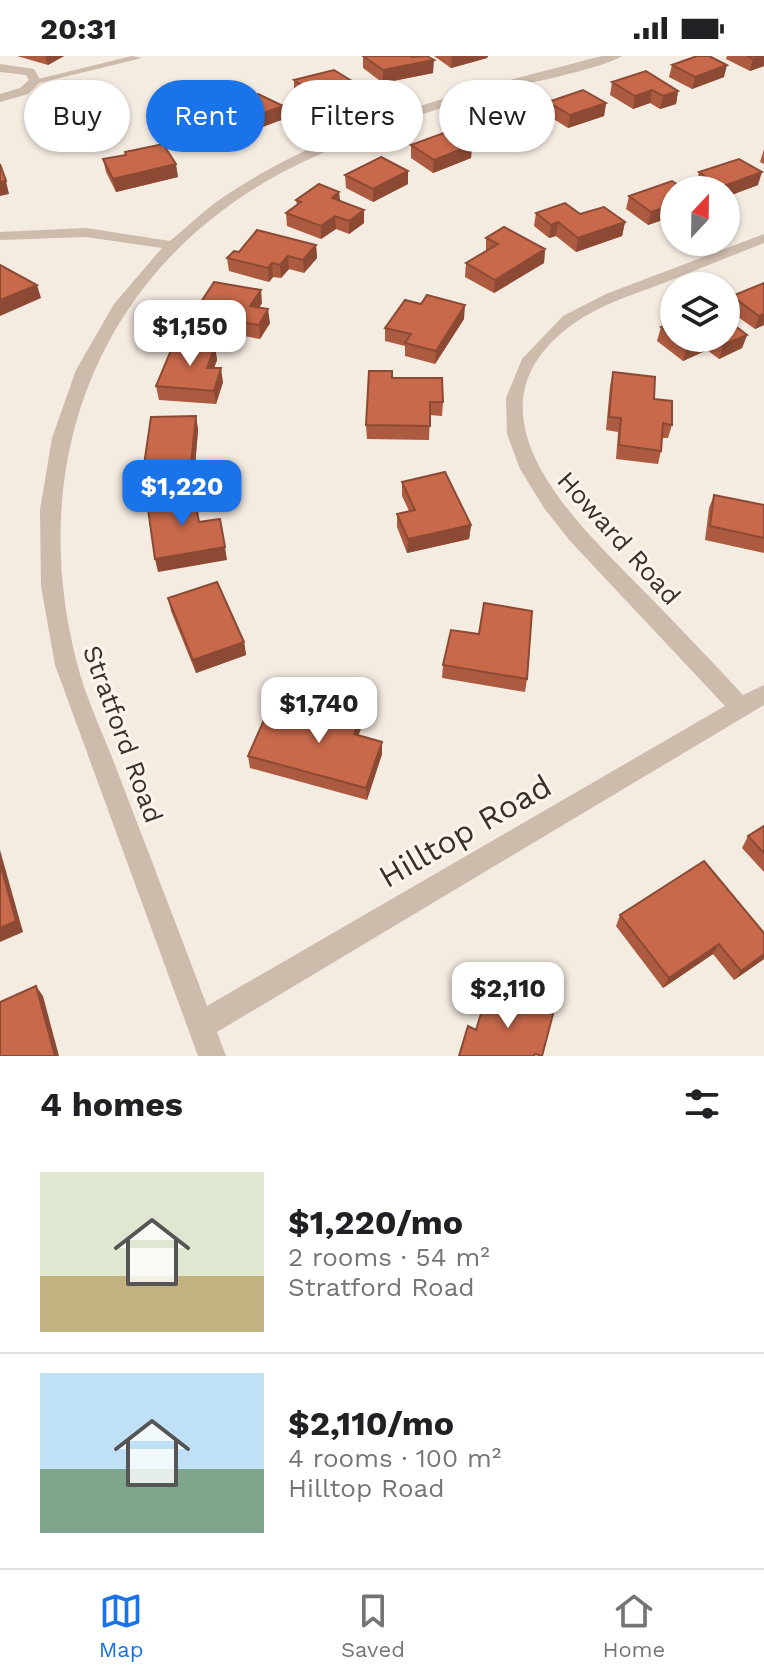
<!DOCTYPE html>
<html lang="en">
<head>
<meta charset="utf-8">
<style>
  body { margin:0; font-family:"Work Sans",sans-serif; background:#f2f2f2; color:#202124; height:100vh; display:flex; flex-direction:column; font-size:30px; white-space:nowrap }
  * { box-sizing:border-box; margin:0 }
  p { font-size:26px; color:#757577 }
  .icon { flex:none; width:44px; height:44px; fill:none; stroke:currentColor; stroke-width:2; stroke-linecap:round; stroke-linejoin:round }
  .map { position:relative; height:1000px; overflow:hidden }
  .details { display:flex; flex-direction:column; background:#fff; flex:1 }
  .details>* { flex:none }
  .top-card { position:absolute; left:24px; top:24px; width:716px; height:72px; display:flex; gap:16px }
  .needle { width:52px; rotate:22deg }
  .buttons { position:absolute; left:660px; top:120px; display:grid; gap:16px }
  .buttons a { display:grid; place-items:center; width:80px; height:80px; border-radius:50%; background:#fff; box-shadow:0 2px 6px #0004; font-size:40px }
  .price { position:absolute; translate:-50% -68px; padding:0 18px; border-radius:16px; background:#fff; color:#222; font-size:26px; line-height:52px; filter:drop-shadow(0 2px 4px #0008) }
  .price::after { content:''; position:absolute; left:50%; top:48px; width:24px; height:18px; margin-left:-12px; background:inherit; clip-path:polygon(0 0,100% 0,50% 100%) }
  .price.current { background:#1a73e8; color:#fff }
  ul { padding:0; list-style:none }
  li { display:flex; align-items:center; gap:24px; height:200px; padding:0 40px }
  li+li { border-top:2px solid #e0e0e0 }
  li span { display:grid; place-items:center; flex:none; width:224px; height:160px; border-radius:0px; color:#555 }
  li>.icon { margin-inline-start:auto }
  span .icon { width:96px; height:96px; fill:#fffc; stroke-width:1 }
  li b { font-size:34px }
  h2 { display:flex; justify-content:space-between; align-items:center; height:96px; padding:0 40px; font-size:34px }
  .pill { padding:0 28px; border-radius:36px; background:#fff; box-shadow:0 2px 6px #0004; font-size:28px; line-height:72px }
  .pill.current { background:#1a73e8; color:#fff }
  .status { display:flex; justify-content:space-between; align-items:center; height:56px; padding:0 40px; background:#fff; direction:ltr }
  .status svg { height:22px; fill:currentColor }
  .menu { display:flex; justify-content:space-around; align-items:center; height:112px; border-top:2px solid #e0e0e0; background:#fff; font-size:22px; color:#757577 }
  .menu a { display:grid; justify-items:center; gap:4px }
  .menu .current { color:#1a73e8 }
  .map>svg:first-child { display:block }
  .lines { fill:none; stroke-linecap:round; stroke-linejoin:round }
  .lane { fill:#cdbbac; fill-rule:evenodd }
  .street { fill:#cdbbac; fill-rule:evenodd }
  .wall { fill:#ac5a40 }
  .shaded-wall { fill:#8c4a34 }
  .building { fill:#c8694b; stroke:#8c4a34; stroke-width:2 }
  .labels { text-anchor:middle; stroke-width:6; stroke-linejoin:round; paint-order:stroke }
  .street-label { font-size:26px; fill:#3b302b; stroke:#fbf5ee }
  .near-street-label { font-size:32px; fill:#3b302b; stroke:#fbf5ee }
</style>
</head>
<body>
<div class="status"><b>20:31</b><svg viewBox="0 0 49 12"><path d="M0 12V9h3v3zM5 12V6h3v6zM10 12V3h3v9zM15 12V0h3v12zM26 1h20v11H26zM47 4h2v5h-2z"/></svg></div>
<div class="map">
<svg width="764" height="1000" viewBox="0 0 764 1000">
  <rect width="100%" height="100%" fill="#f4ebe1"/>
  <g class="lines">
    <!-- lane -->
    <path class="lane" d="M132 0 142 2 35 28 30 25Z"/>
    <!-- street -->
    <path class="street" d="M602 0H622C602 13 530 26 503 34 435 52 369 75 305 105 106 198 22 397 77 607 86 644 105 681 118 717 148 795 178 873 207 950L725 650 570 485 544 452 520 413 507 378 506 342 522 303 563 260 606 238 764 178V187C728 201 692 216 656 230 628 240 598 250 573 268 454 354 575 465 642 533 676 568 710 603 743 639L764 629V649L217 976 226 1000H198L55 609 41 530 40 454 52 382 76 314 114 248 162 192 86 181 0 184V176L86 172 170 185C187 171 203 155 222 142 335 65 472 34 602 0Z
      M0 8 34 13 41 25 28 38 0 46V38L20 32 29 24 26 19 0 16Z"/>
  </g>
  <!-- wall -->
  <path class="wall" d="M17 0H64L48 9Z
    M363 0 433 17 383 27 363 12Z
    M434 0H488L487 2 451 12Z
    M727 0H764V10L750 15 726 3Z
    M672 9 724 21 692 33 669 21Z
    M294 24 355 27V40L317 52 294 37Z
    M612 26 678 35 676 48 660 53 650 47 633 53 610 39Z
    M548 46 606 47 604 60 568 72 547 59Z
    M283 50 284 63 246 77 225 66 224 54Z
    M482 65 539 67 538 80 501 92 481 78Z
    M411 89H472L471 102 433 117 411 102Z
    M764 93V108L760 106Z
    M125 96 178 121 116 136 106 116 103 103 125 99Z
    M408 115V128L373 146 346 132 345 119Z
    M699 116 758 129 726 141V134H703L696 129Z
    M674 134V160L648 169 626 153 629 140Z
    M339 136 340 144 364 167 349 178 336 173 321 183 287 170 286 157 297 149 296 144Z
    M536 157 580 158 625 166 622 180 576 196 556 180 549 182 534 170Z
    M486 182 545 193 544 207 494 237 465 221 466 207 486 195Z
    M316 189 317 202 304 217 289 213 281 222 273 221 269 226 229 215 227 202 239 196Z
    M764 227V269L755 273 728 254 732 240Z
    M262 247 259 252 270 267 260 283 196 271 193 258Z
    M464 263 435 308 405 300V290L385 285V272Z
    M661 271 674 282H726L747 279 742 292 719 303 707 294 683 305 657 285Z
    M215 290 217 304 214 312 223 326 216 348 159 344 156 330Z
    M613 316 654 343 672 369 668 382H662L661 395 658 408 616 403 618 376 606 374 610 330Z
    M392 322 443 346 442 360 430 359 429 384 367 383 366 369Z
    M196 360 198 374 194 422 147 423 144 409Z
    M402 426 471 469 469 483 407 497 397 471V458L409 455 402 440Z
    M714 439 764 449V497L705 484 709 452Z
    M168 542 244 586 246 599 196 617 171 555Z
    M443 609 527 623 525 636 442 622Z
    M362 657V670L358 679 382 698 367 744 250 712 248 700 307 667Z
    M764 770V816L742 792 748 780Z
    M620 859 764 877V903L734 924 713 898 663 932 616 870Z"/>
  <!-- shaded-wall -->
  <path class="shaded-wall" d="M45 0H64L48 9Z
    M452 0H488L487 2 451 12Z
    M762 0H764V10L750 15 753 3Z
    M434 4 433 17 383 27V14Z
    M727 9 724 21 692 33 695 21Z
    M355 27V40L317 52V40Z
    M652 34 650 47 633 53 635 40Z
    M678 35 676 48 660 53 663 40Z
    M606 47 604 60 568 72 570 59Z
    M283 50 284 63 246 77 245 64Z
    M539 67 538 80 501 92 502 79Z
    M472 89 471 102 433 117 434 104Z
    M176 108 178 121 116 136 113 123Z
    M408 115V128L373 146V133Z
    M762 116 758 129 726 141V134H720L721 131Z
    M6 125 9 138 0 140V126Z
    M339 136 340 149 332 142Z
    M674 148V160L648 169 651 156Z
    M364 154V167L349 178V165Z
    M335 160 336 173 321 183V170Z
    M558 166 556 180 549 182 551 169Z
    M625 166 622 180 576 196 578 182Z
    M316 189 317 202 304 217 303 204Z
    M545 193 544 207 494 237 495 224Z
    M288 200 289 213 281 222 280 209Z
    M272 207 273 221 269 226 268 212Z
    M37 229 41 242 0 260V244Z
    M261 234 262 247 252 264 250 250Z
    M465 249 464 263 435 308 436 295Z
    M268 253 270 267 260 283 259 269Z
    M764 258V269L755 273 759 260Z
    M747 279 742 292 719 303 723 289Z
    M708 282H711L707 294 683 305 687 291Z
    M215 290 217 304 209 325 207 312Z
    M221 312 223 326 216 348 214 335Z
    M196 360 198 374 194 422 191 408Z
    M471 469 469 483 407 497 408 483Z
    M225 491 227 504 158 516 155 503Z
    M244 586 246 599 196 617 193 604Z
    M362 657V670L354 691V678Z
    M382 686V698L367 744 366 732Z
    M0 794 23 876 0 886Z
    M719 888 713 898 663 932 669 922Z
    M764 898V903L734 924 741 915Z
    M36 930 43 940 59 1000H55Z"/>
  <!-- building -->
  <path class="building" d="M363 0H411L412 1 427 0 434 4 383 14Z
    M697 0H709L727 9 695 21 672 9Z
    M747 0H762L753 3Z
    M334 14 355 27 317 40 294 24Z
    M646 15 678 35 663 40 652 34 635 40 612 26Z
    M583 34 606 47 570 59 548 46Z
    M258 38 283 50 245 64 224 54Z
    M519 54 539 67 502 79 482 65Z
    M449 75 472 89 434 104 411 89Z
    M163 88 176 108 113 123 103 103 126 99 125 96Z
    M381 101 408 115 373 133 345 119Z
    M739 103 762 116 721 131 699 116Z
    M0 108 6 125 0 126Z
    M672 125 686 134H674V148L651 156 629 140Z
    M319 128 339 136 332 142 364 154 349 165 335 160 321 170 286 157 301 146 296 144Z
    M565 147 580 158 604 151 625 166 578 182 558 166 551 169 536 157Z
    M504 171 545 193 495 224 466 207 498 188 486 182Z
    M257 174 316 189 303 204 288 200 280 209 272 207 268 212 227 202 234 195 239 196Z
    M0 209 37 229 0 244Z
    M214 226 261 234 250 250 268 253 259 269 193 258Z
    M764 227V258L759 260 732 240Z
    M427 239 465 249 436 295 405 287 411 278 385 272 405 244 421 248Z
    M726 263 747 279 723 289 713 282H726Z
    M674 266V281L661 271Z
    M675 282H708L687 291Z
    M174 287 215 290 207 312H221L214 335 156 330Z
    M369 315H392V322H442L443 346H430V370L366 369Z
    M613 316 655 321 654 343 672 345V369L663 367 661 395 619 389 621 362 609 361Z
    M196 360 191 408 144 409 151 361Z
    M445 416 471 469 408 483 397 458 415 454 402 426Z
    M194 439 199 466 220 463 225 491 155 503 147 446Z
    M714 439 764 449V482L710 470Z
    M217 526 244 586 193 604 168 542Z
    M484 547 532 555 527 623 443 609 451 574 479 578Z
    M316 645 362 657 354 678 382 686 366 732 248 700 267 657 307 667Z
    M764 770V797L748 780Z
    M704 805 764 877V898L741 915 719 888 669 922 620 859Z
    M0 807 16 865 0 872Z
    M36 930 55 1000H0V946Z
    M488 935 553 958 542 1000 535 998 534 1000H459L468 970 476 974Z"/>
  <g class="labels">
    <!-- street labels -->
    <g class="street-label">
      <text transform="translate(619 482) rotate(48)" y="9">Howard Road</text>
      <text transform="translate(123 678) rotate(70)" y="9">Stratford Road</text>
    </g>
    <!-- near-street labels -->
    <g class="near-street-label">
      <text transform="translate(465 775) rotate(-30)" y="11">Hilltop Road</text>
    </g>
  </g>
</svg>
<div class="buttons">
<a><svg class="needle" viewBox="-14 -14 28 28"><path d="M0-13l5 13h-10z" fill="#e53935"/><path d="M0 13l5-13h-10z" fill="#757577"/></svg></a>
<a><svg class="icon" aria-label="layers" viewBox="0 0 24 24"><path d="M12 4l9 5-9 5-9-5zM3 14l9 5 9-5"/></svg></a>
</div>
<b class="price" style="left:190px;top:312px">$1,150</b>
<b class="price current" style="left:182px;top:472px">$1,220</b>
<b class="price" style="left:319px;top:689px">$1,740</b>
<b class="price" style="left:508px;top:974px">$2,110</b>
<div class="top-card">
<a class="pill">Buy</a>
<a class="pill current">Rent</a>
<a class="pill">Filters</a>
<a class="pill">New</a>
</div>
</div>
<section class="details">
<h2>4 homes<svg class="icon" aria-label="filters" viewBox="0 0 24 24"><path d="M4 7h16M4 17h16"/><circle cx="9" cy="7" r="2"/><circle cx="15" cy="17" r="2"/></svg></h2>
<ul>
<li><span style="background:linear-gradient(#dfe7d0 65%,#c2b280 0)"><svg class="icon" aria-label="home" viewBox="0 0 24 24"><path d="M3 11l9-7 9 7M6 9v11h12V9"/></svg></span><div><b>$1,220/mo</b><p>2 rooms · 54 m²</p><p>Stratford Road</p></div></li>
<li><span style="background:linear-gradient(#bfe0f5 60%,#7fa58c 0)"><svg class="icon" aria-label="home" viewBox="0 0 24 24"><path d="M3 11l9-7 9 7M6 9v11h12V9"/></svg></span><div><b>$2,110/mo</b><p>4 rooms · 100 m²</p><p>Hilltop Road</p></div></li>
</ul>
</section>
<nav class="menu">
<a class="current"><svg class="icon" aria-label="map" viewBox="0 0 24 24"><path d="M3 6l6-2 6 2 6-2v14l-6 2-6-2-6 2zM9 4v14M15 6v14"/></svg>Map</a>
<a><svg class="icon" aria-label="saved" viewBox="0 0 24 24"><path d="M7 4h10v16l-5-4-5 4z"/></svg>Saved</a>
<a><svg class="icon" aria-label="home" viewBox="0 0 24 24"><path d="M3 11l9-7 9 7M6 9v11h12V9"/></svg>Home</a>
</nav>
</body>
</html>
